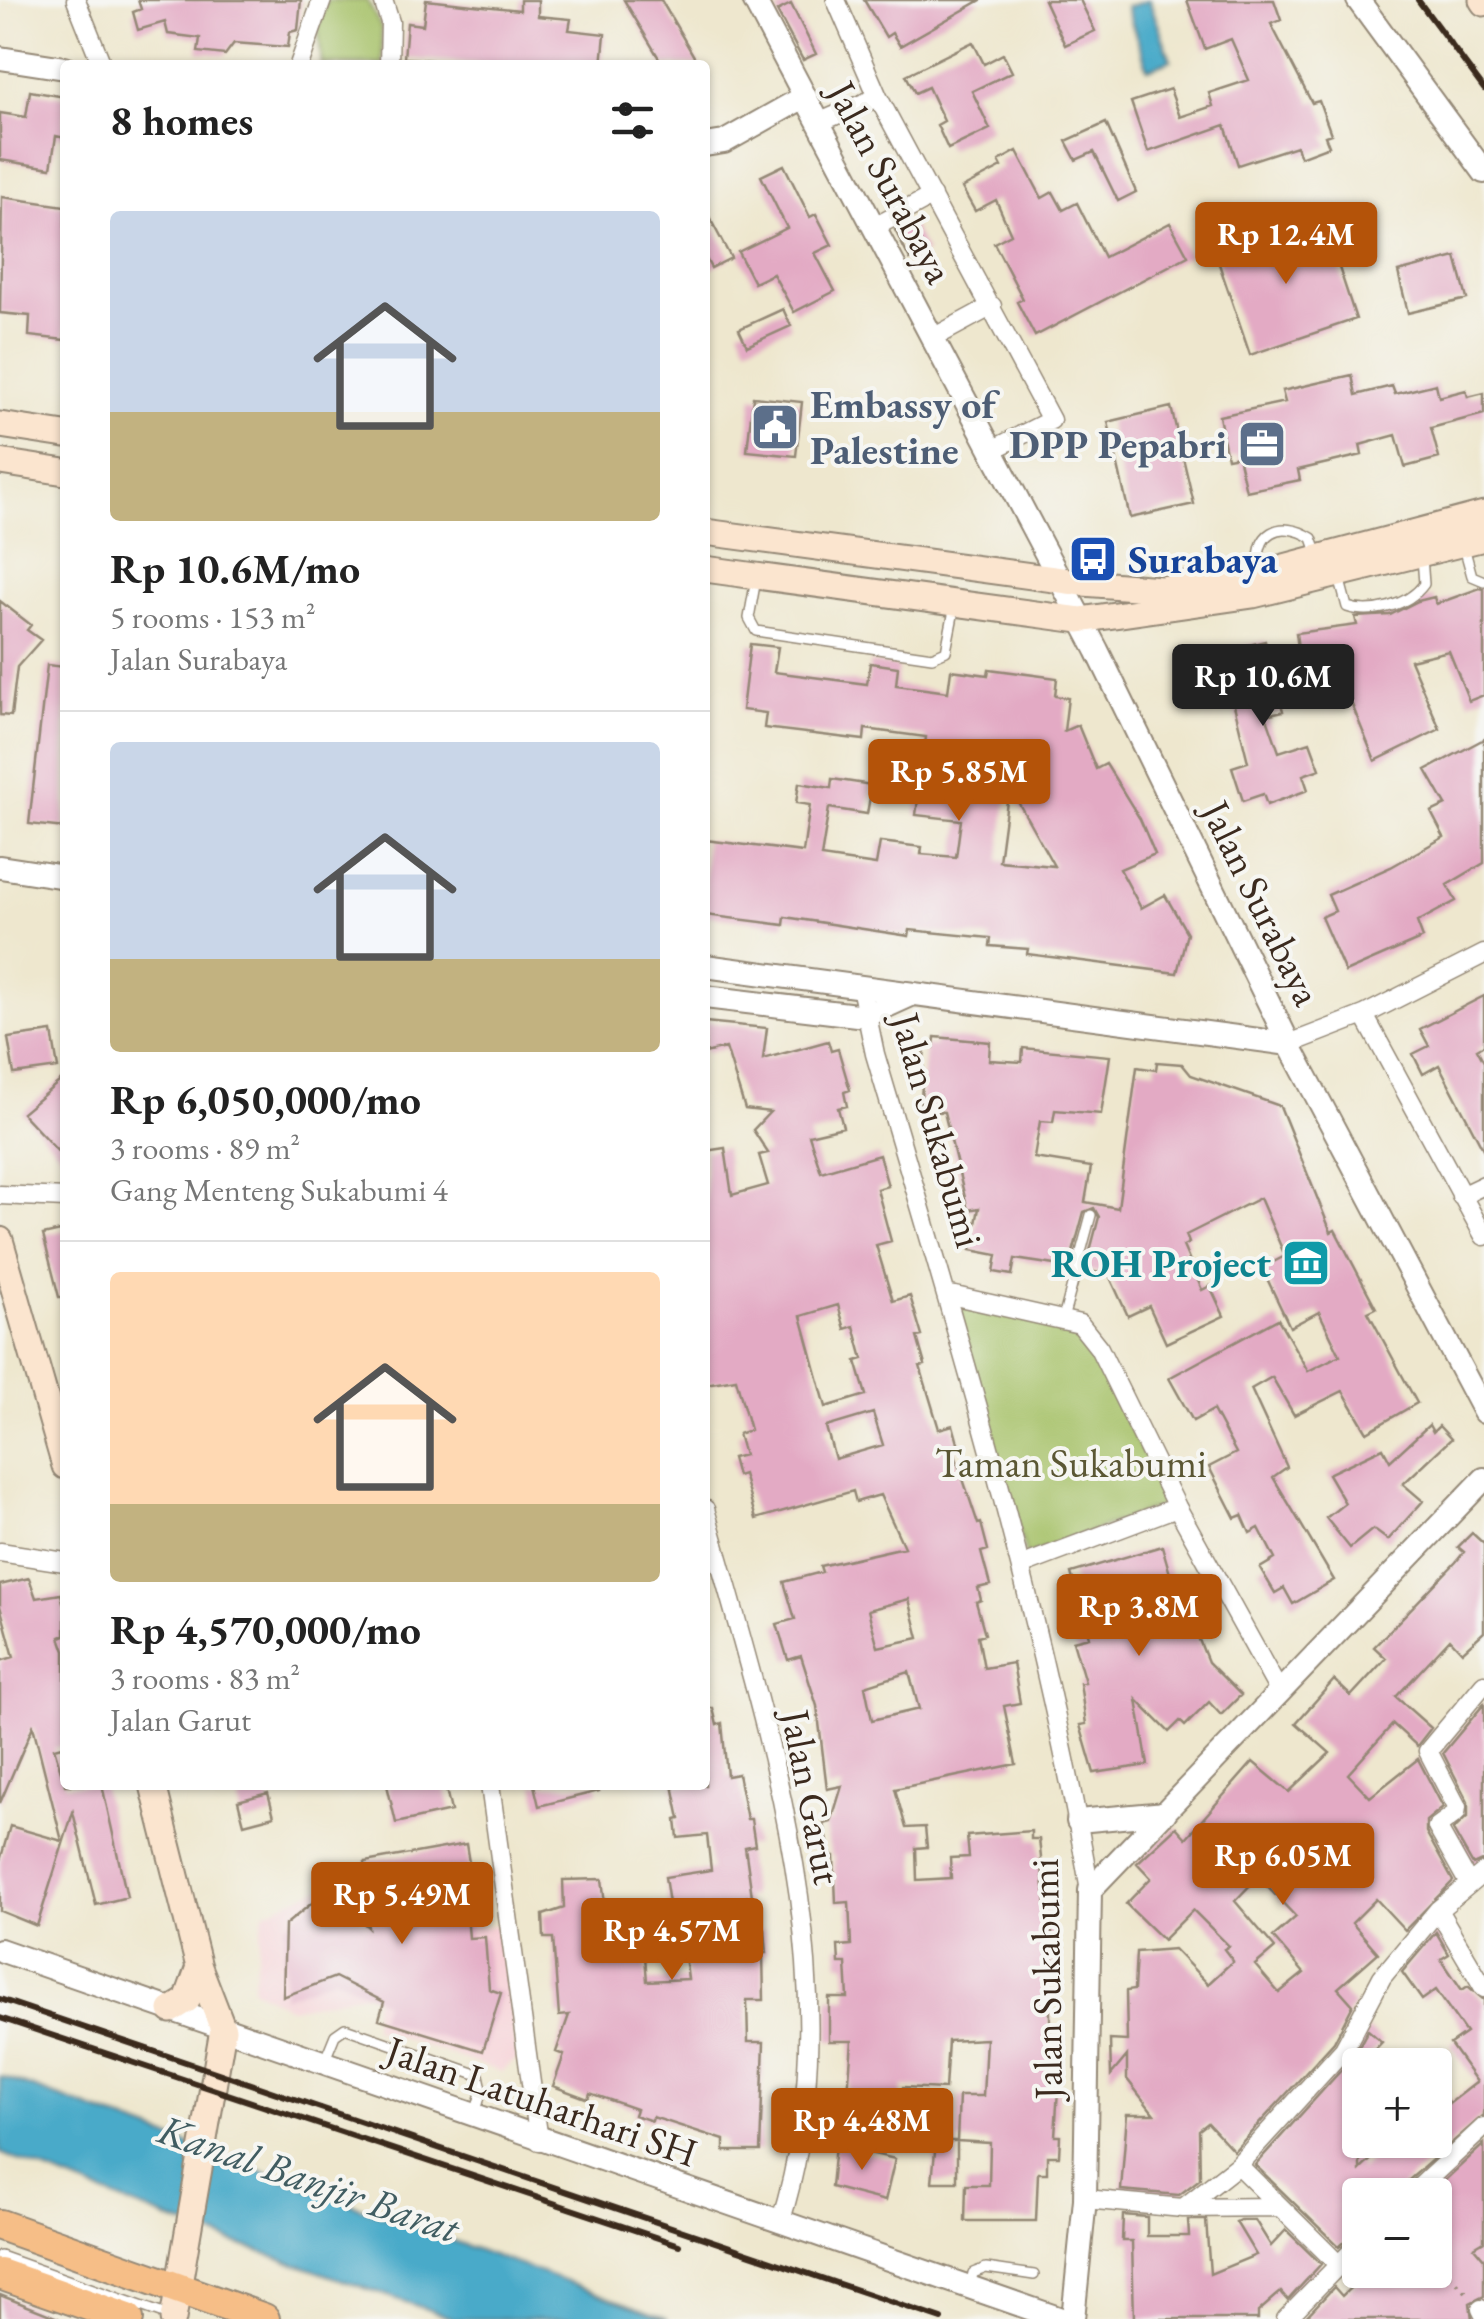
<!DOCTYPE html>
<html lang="en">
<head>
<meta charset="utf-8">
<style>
  body { margin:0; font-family:"EB Garamond",serif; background:#f6f6f6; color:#222; height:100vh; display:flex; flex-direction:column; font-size:38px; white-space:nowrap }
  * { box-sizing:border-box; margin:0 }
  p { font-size:32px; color:#767676 }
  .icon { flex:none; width:55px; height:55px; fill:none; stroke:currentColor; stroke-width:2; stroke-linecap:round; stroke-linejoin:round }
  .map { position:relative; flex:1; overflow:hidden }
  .sheet { position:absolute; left:60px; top:60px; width:650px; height:1730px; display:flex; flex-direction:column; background:#fff; border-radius:10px; box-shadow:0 2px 8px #0004 }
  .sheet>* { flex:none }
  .buttons { position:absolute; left:1342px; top:2048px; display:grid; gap:20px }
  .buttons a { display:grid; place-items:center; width:110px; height:110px; border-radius:10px; background:#fff; box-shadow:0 2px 8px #0004; font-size:50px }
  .price { position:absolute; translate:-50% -85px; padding:0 22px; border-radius:10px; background:#b45309; color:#fff; font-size:32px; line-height:65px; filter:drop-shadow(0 2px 5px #0008) }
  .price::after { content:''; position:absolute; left:50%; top:60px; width:30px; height:22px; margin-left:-15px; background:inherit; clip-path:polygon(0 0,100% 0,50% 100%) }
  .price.on { background:#222; color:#fff }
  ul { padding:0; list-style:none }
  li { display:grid; align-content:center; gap:20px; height:530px; padding:0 50px }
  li+li { border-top:2px solid #e0e0e0 }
  li span { display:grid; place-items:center; height:310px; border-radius:10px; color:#555 }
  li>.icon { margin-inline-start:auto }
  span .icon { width:180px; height:180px; fill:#fffc; stroke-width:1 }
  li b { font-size:42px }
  h2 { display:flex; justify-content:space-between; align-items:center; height:120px; padding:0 50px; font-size:42px }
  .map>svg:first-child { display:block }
  .built { fill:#f7cfd5 }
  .green { fill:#a6c167; stroke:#707642; stroke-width:2.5 }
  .water { fill:#4aaac9; stroke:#426a74; stroke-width:2.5 }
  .building { fill:#e3aac4; fill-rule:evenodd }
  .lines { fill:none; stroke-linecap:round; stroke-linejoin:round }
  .service-casing { stroke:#948876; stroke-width:12 }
  .minor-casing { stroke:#948876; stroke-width:21 }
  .tertiary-casing { stroke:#948876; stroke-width:26 }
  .secondary-casing { stroke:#948876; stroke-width:29 }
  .primary-casing { stroke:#948876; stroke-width:34 }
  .path { stroke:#948876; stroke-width:4; stroke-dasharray:2.5 8; stroke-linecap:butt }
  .service { stroke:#fff; stroke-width:9 }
  .minor { stroke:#fff; stroke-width:18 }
  .tertiary { stroke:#fff; stroke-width:22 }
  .secondary { stroke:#fbe5cf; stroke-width:25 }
  .primary { stroke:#f6be87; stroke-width:30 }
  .rail { stroke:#3b2a1e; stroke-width:6 }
  .labels { text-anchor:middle; stroke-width:8; stroke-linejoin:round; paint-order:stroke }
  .street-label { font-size:40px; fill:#3b2a1e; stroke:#f6f6f2 }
  .service-label { font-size:40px; font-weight:bold; fill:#4e5e75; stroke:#f6f6f2; text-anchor:start }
  .transit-label { font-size:40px; font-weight:bold; fill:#164399; stroke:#f6f6f2; text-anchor:start }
  .culture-label { font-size:40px; font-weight:bold; fill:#0d838f; stroke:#f6f6f2; text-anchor:end }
  .park-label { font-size:40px; fill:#5b5734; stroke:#f6f6f2 }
  .water-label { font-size:42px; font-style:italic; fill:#415d62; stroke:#f6f6f2 }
</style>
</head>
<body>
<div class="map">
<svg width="1484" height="2319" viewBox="0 0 1484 2319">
  <rect width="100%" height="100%" fill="#f6f6f2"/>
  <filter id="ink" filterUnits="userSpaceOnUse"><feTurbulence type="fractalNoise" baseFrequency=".01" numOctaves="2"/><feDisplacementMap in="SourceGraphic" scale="20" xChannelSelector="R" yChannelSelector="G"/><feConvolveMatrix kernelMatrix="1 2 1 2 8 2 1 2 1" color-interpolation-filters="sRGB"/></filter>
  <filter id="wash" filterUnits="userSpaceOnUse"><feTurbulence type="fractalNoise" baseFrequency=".0048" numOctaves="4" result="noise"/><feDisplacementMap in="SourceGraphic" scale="40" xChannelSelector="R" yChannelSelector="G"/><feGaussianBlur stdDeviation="2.25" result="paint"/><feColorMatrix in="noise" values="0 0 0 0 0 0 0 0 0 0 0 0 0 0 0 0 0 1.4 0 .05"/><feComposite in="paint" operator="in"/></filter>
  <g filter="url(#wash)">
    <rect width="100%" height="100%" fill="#eee7ce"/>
    <!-- built -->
    <path class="built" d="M332 1883 373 1919 381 1908 473 1899 476 1927 504 1925 516 2060 501 2072 373 2028 375 1991 290 2008 252 1988 264 1912Z"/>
    <!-- green -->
    <path class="green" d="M327 0H367L381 27 383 65H322L318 26Z
      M954 1304 1058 1323 1087 1341 1169 1503 1026 1556Z"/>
    <!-- water -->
    <path class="water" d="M1149 0 1171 60 1148 69 1126 7Z
      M0 2076 668 2319H455L178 2223 0 2153Z"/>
    <g id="blocks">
      <!-- building -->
      <path class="building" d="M138 0H301L298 30 290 32 288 47 234 43 225 55 198 52 200 38 168 34 165 22 138 30 133 12 141 9Z
        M426 0 520 10V0H538V16L571 19 569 30 605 34 602 65H494L404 58 407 23 423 25Z
        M624 0H661L699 65H663Z
        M864 0H981L900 46 892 33 886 37Z
        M1044 0H1080L1095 31 1065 45Z
        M1187 0H1274L1281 20 1271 24 1312 103 1319 101 1331 134 1325 136 1329 146 1300 157 1296 146 1238 165 1225 125 1148 152 1131 102 1170 89 1180 117 1213 106 1209 93 1249 80 1231 39 1205 49Z
        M791 4 816 54 803 60 777 11Z
        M973 42 984 64 1003 54 1012 72 972 91 990 129 948 149 937 125 944 121 928 87 915 93 906 75Z
        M30 91 65 97V138L56 136 51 168 0 160V113L26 117Z
        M1106 123 1136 192 1118 201 1094 152 1076 160 1066 141Z
        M1017 151 1042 198 1053 192 1063 210 1077 203 1104 257 1170 223 1188 256 1035 336 1017 302 1023 299 994 243 1011 234 996 200 975 211 962 188 1002 167 999 161Z
        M784 165 810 217 816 214 832 245 815 253 835 291 794 312 773 274 754 283 738 252 787 228 761 176Z
        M2 197 65 206V340L29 336 30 316 0 313Z
        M705 209 731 258 711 268 705 257Z
        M1323 219 1356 319 1250 355 1216 255Z
        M910 222 926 252 910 260 895 230Z
        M1456 257 1467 299 1408 313 1398 272Z
        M783 309 791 326 747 346 739 329Z
        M1352 375 1356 395 1392 386 1395 394 1436 384 1439 397 1466 390 1468 397 1484 393V414L1431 428 1439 458 1405 467 1396 435 1360 445 1362 455 1298 470 1300 480 1246 491 1238 456 1227 458 1219 416 1285 402 1282 391Z
        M753 397 802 402 796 456 747 451Z
        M1171 407 1194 504 1130 518 1108 422Z
        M1480 588 1484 589V695L1469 701 1449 651 1410 660 1440 729 1375 761 1339 673 1302 678 1296 633 1357 625 1355 617 1390 615 1418 601 1434 597 1436 604Z
        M0 601 31 625 27 630 41 640 17 667 11 716 0 715Z
        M1265 641 1283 711 1266 715 1279 752 1310 742 1320 769 1303 775 1308 790 1267 805 1263 794 1243 801 1232 767 1248 762 1221 652Z
        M750 644 778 647 774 672 867 684 870 663 898 667 896 685 948 692 951 670 988 675 989 669 1057 678 1055 696 1068 698 1064 731 1078 725 1096 769 1106 764 1140 819 1155 854 1120 869 1141 908 1165 895 1187 933 1177 973 1027 954 1028 949 990 946 991 938 910 930 909 936 785 917 784 925 705 915V840L803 852 810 805 796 803 799 783 831 788 832 779 872 785 867 814 829 808 821 857 876 865 880 842 922 847 921 854 956 857 961 820 916 815 926 737 865 729 864 740 764 728 766 713 742 710ZM1009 786 1054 866 999 861Z
        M47 665 65 667V828L29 824Z
        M1484 739V863L1447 885 1456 901 1417 922 1423 938 1345 972 1321 917 1335 911 1328 895 1391 867 1444 837 1431 812 1446 805 1426 770Z
        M1484 996V1045L1477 1049 1484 1062V1151L1439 1065 1423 1074 1413 1054 1429 1046 1420 1029Z
        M705 1022 767 1028 763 1059 828 1041 831 1051 838 1049 850 1090 844 1092 847 1106 838 1108 843 1127 809 1135 821 1172 879 1155 888 1186 877 1189 891 1241 876 1245 893 1301 910 1296 922 1336 917 1337 925 1365 920 1366 939 1429 953 1425 959 1447 953 1449 978 1524 981 1523 988 1550 981 1552 990 1585 978 1588 981 1600 976 1602 985 1634 978 1636 984 1668 1013 1663 1020 1703 1004 1706 1016 1764 895 1789 906 1828 925 1827 927 1847 916 1848 917 1880 951 1878 950 1858 969 1857 967 1836 1031 1831V1839H1039L1048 1924H1052V1966H1048L1051 2041 1061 2042 1055 2136H1060L1059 2156H1047V2173H1038L1036 2221H965L966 2185H989L990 2143 957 2141 959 2096H983L986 2039 948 2041 945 2089 903 2087 898 2120 846 2119 852 2041H829V1998H848L846 1963H839L838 1946 851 1945 849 1902 836 1903 834 1856H831L824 1824 831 1822 842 1786 827 1789 817 1706 801 1656 788 1660 777 1624 795 1619 784 1582 822 1572 820 1566 904 1547 880 1495 856 1502 853 1491 756 1519 743 1474 737 1476 732 1458 744 1455 738 1434 750 1430 736 1379 705 1384V1151L725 1148 732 1195 768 1185 759 1155 768 1153 753 1130 770 1112 745 1109 726 1048 705 1053ZM838 1305 845 1329 854 1326 863 1359 856 1361 866 1395 826 1407 801 1316ZM873 1413 883 1445 835 1459 826 1427ZM909 1599 919 1638 878 1647 868 1610ZM909 1672 919 1709 872 1720 865 1686Z
        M52 1032 58 1068 14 1074 8 1038Z
        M935 1037 990 1042 989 1060 1022 1062 1023 1048 1110 1056 1101 1114 1055 1110 1053 1122 1040 1121 1034 1158 1091 1167 1085 1202 1118 1208 1137 1067 1156 1070 1157 1062 1182 1064 1191 1075 1280 1106 1331 1232 1335 1230 1376 1308 1368 1312 1417 1403 1367 1432 1343 1391 1294 1415 1272 1377 1251 1389 1287 1467 1273 1477 1334 1580 1293 1604 1284 1588 1275 1593 1260 1568 1275 1559 1259 1528 1250 1533 1242 1515 1235 1518 1209 1467 1236 1453 1213 1410 1193 1421 1169 1378 1278 1319 1308 1371 1340 1355 1319 1312 1290 1327 1262 1268 1285 1256 1260 1198 1186 1235 1189 1243 1183 1246 1202 1290 1210 1286 1224 1316 1166 1343 1149 1306 1128 1316 1109 1275 1085 1270 1099 1217 1094 1208 1084 1212 1069 1267 1015 1259 1012 1275 994 1272 997 1255 971 1250 979 1208 968 1210 944 1112 920 1111 925 1046 934 1047Z
        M65 1077V1159L22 1113Z
        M65 1230V1297H59L43 1235Z
        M1429 1425 1433 1432 1439 1426 1451 1439 1403 1484 1423 1501 1388 1540 1373 1529 1350 1548 1326 1518 1345 1503 1328 1474 1383 1448 1390 1461Z
        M1472 1533 1484 1544V1632L1462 1652 1450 1639 1396 1697 1431 1728 1417 1746 1393 1724 1348 1774 1370 1797 1418 1759 1443 1807 1426 1821V1832L1453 1881 1405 1930 1376 1899 1352 1923 1378 1953 1338 1988 1353 2005 1334 2042 1234 2151 1208 2123 1199 2130 1200 2179 1179 2195 1121 2190 1127 2114H1154L1127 2079V2056L1111 2075 1110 2040 1127 2041 1126 1991 1134 1990 1136 1952 1174 1949 1208 1984 1233 1961 1224 1949 1229 1946 1193 1910 1163 1940 1126 1904 1151 1878 1137 1863 1176 1827 1186 1838 1253 1762 1289 1792 1330 1753 1296 1723 1334 1680 1351 1696 1386 1658 1374 1647 1456 1562 1464 1552 1458 1547ZM1258 1877 1296 1917 1273 1937 1304 1973 1279 1993 1255 1965 1275 1948 1235 1901Z
        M1162 1546 1181 1612 1187 1610 1208 1662 1241 1695 1221 1715 1209 1702 1185 1726 1180 1721 1169 1732 1137 1700 1148 1765 1094 1773 1080 1725 1086 1724 1080 1683 1085 1682 1073 1641 1089 1637 1071 1573Z
        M29 1578 36 1598 61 1594 65 1610V1635L60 1637 65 1651V1745L54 1748 65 1785H102L127 1897 96 1905 73 1812 37 1926 0 1911V1861L10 1826 62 1841 33 1726 0 1803V1661L14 1657 0 1606V1585Z
        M1484 1704V1860L1473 1865 1453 1830 1468 1816V1802L1443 1753Z
        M705 1708H713L717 1725 722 1723 727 1776 738 1774 747 1819H751L755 1845 745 1847 752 1896 746 1897 750 1931 765 1930 767 1953H763L764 2000H747L748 2042H764L760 2151H724V2140L653 2117 652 2121 634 2115 636 2109 590 2093 588 2099 553 2086 564 2055 556 2052 569 2015 559 2016 553 1938H544L543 1915 564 1908 563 1880 602 1879 610 1946 644 1944 647 1981 688 1979 679 1909 670 1910 665 1877 711 1870 707 1835 678 1838 676 1820 680 1819 673 1785H705Z
        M387 1785H445L451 1811 396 1823Z
        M534 1785H598L599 1791 539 1806Z
        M268 1793 274 1816 244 1824 238 1801Z
        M466 1844 471 1875 466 1876 465 1891 469 1938 485 1937 489 1989 501 1993 483 2051 379 2019 384 2002 335 1977 283 1997 285 1925 328 1890 368 1927 360 1878 367 1877 365 1862Z
        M1436 1932 1449 1954 1441 1959 1462 1990 1468 1986 1484 2000V2115L1402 2186 1399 2195H1360V2228L1339 2247 1255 2165 1353 2057 1368 2030 1382 2042 1360 2065V2170L1391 2140 1399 2148 1407 2140H1435V2086L1450 2103 1477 2082 1450 2044 1466 2033 1436 1990 1422 2000 1402 1972Z
        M936 2141H957V2182H932Z
        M1484 2144V2241L1474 2247 1484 2259V2296L1470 2303 1472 2319H1304L1334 2287 1342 2296 1369 2270H1435V2195H1429Z
        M835 2145 895 2159 885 2201 831 2187Z
        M1123 2215 1147 2217V2236H1189L1188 2220H1206L1210 2274 1256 2255 1236 2222 1240 2220H1255L1271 2246 1286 2230 1321 2264 1288 2300 1281 2292 1275 2297 1258 2312V2319H1134L1132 2241H1122Z
        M0 2295 58 2318V2319H0Z"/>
    </g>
  </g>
  <g filter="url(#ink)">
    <use href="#blocks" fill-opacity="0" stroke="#948876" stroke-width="2.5"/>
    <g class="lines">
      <!-- service casing -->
      <g class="service-casing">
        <path id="service" d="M1464 547 1472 576 1484 581
          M1261 571C1252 533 1280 518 1312 538L1319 558
          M1339 577 1347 607C1371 615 1408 606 1424 584L1422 557
          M756 579 749 618 756 631 932 657 946 651 955 605
          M1063 1319 1091 1215
          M324 2062 335 2035 345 2028 479 2075 482 2089 475 2115
          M0 2256 169 2316
          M970 2288 973 2273 986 2268 1034 2275"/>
      </g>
      <!-- minor casing -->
      <g class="minor-casing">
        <path id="minor" d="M76 0 102 65
          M383 0 390 22 389 65
          M836 0 878 97 1051 420 990 451
          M299 65 322 0
          M818 123 878 97
          M873 228 932 196
          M931 339 992 306
          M861 987 875 1054C957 1330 1041 1606 1090 1890
          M1364 1015 1484 1236
          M1289 1044 1364 1015 1484 954
          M0 1195 65 1198
          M1461 1196 1484 1185
          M946 1294 1080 1324 1099 1348 1177 1507 1280 1693
          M705 1509C768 1735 854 1989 780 2223
          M0 1552 65 1562
          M1023 1565 1177 1507
          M490 1785 539 2141
          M1468 1882 1437 1827 1456 1813 1457 1807 1428 1751 1484 1684
          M1438 1910 1484 1988
          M1238 2165 1338 2264
          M1411 2195 1484 2127
          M1085 2199 1183 2208 1238 2165 1344 2049 1382 1977 1438 1910 1484 1872
          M1183 2208 1277 2207
          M1481 2309 1484 2315
          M1286 2319 1360 2243"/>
      </g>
      <!-- tertiary casing -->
      <g class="tertiary-casing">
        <path id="tertiary" d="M754 0 1097 650 1289 1044 1484 1412
          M1358 0 1484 172
          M0 58 65 68
          M705 145 724 142 804 97
          M0 867 65 877
          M705 966 1289 1044
          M705 997 865 1016 909 996
          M1078 1821 1165 1813
          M0 1950 1061 2319
          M1073 2319 1085 2199 1090 1890 1484 1479"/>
      </g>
      <!-- secondary casing -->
      <g class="secondary-casing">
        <path id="secondary" d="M1482 0 1484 3
          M0 425 65 435
          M0 462 65 472
          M705 532 1083 583 1161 589 1262 573 1484 514
          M705 569 1080 620 1253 595 1484 538
          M0 1240 65 1466
          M153 1785 199 1967 223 2029 173 2319
          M171 2010 187 2000 199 1967"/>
      </g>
      <!-- primary casing -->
      <g class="primary-casing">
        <path id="primary" d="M0 2225 264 2319
          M0 2274 128 2319"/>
      </g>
      <!-- path -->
      <path class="path" d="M1435 2260 1467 2293"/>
      <!-- service -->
      <use href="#service" class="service"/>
      <!-- minor -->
      <use href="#minor" class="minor"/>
      <!-- tertiary -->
      <use href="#tertiary" class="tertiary"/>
      <!-- secondary -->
      <use href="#secondary" class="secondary"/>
      <!-- primary -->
      <use href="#primary" class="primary"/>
      <!-- rail -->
      <path class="rail" d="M1418 0 1484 89
        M0 1999 942 2319
        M0 2018 679 2245"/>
    </g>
  </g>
  <!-- icons -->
  <defs>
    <g id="civic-square" transform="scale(2.5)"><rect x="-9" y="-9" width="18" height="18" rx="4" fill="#5c6f8a" stroke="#f6f6f2"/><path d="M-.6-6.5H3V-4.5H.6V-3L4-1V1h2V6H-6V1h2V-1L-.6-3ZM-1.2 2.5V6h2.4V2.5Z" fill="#fff"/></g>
    <g id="office-square" transform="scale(2.5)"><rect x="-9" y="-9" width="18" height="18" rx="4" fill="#5c6f8a" stroke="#f6f6f2"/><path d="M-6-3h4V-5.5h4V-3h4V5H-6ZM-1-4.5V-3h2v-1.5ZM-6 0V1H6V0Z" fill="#fff"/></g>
    <g id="bus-square" transform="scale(2.5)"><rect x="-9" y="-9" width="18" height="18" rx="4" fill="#1a4fb4" stroke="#f6f6f2"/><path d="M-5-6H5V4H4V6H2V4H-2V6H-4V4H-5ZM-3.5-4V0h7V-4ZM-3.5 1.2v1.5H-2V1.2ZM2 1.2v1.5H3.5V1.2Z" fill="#fff"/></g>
    <g id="museum-square" transform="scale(2.5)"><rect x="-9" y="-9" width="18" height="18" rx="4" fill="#0f9aa8" stroke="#f6f6f2"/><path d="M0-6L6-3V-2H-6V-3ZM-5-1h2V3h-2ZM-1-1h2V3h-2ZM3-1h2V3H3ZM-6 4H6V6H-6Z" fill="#fff"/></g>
  </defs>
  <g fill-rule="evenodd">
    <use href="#civic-square" x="775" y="427"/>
    <use href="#office-square" x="1262" y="444"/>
    <use href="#bus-square" x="1093" y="559"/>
    <use href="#museum-square" x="1306" y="1263"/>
  </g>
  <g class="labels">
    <!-- street labels -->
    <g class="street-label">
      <text transform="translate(891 182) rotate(62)" y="14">Jalan Surabaya</text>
      <text transform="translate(1262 903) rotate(64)" y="14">Jalan Surabaya</text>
      <text transform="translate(938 1130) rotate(74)" y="14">Jalan Sukabumi</text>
      <text transform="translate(812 1797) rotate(79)" y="14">Jalan Garut</text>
      <text transform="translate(1046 1979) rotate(-91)" y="14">Jalan Sukabumi</text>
      <text transform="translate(542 2101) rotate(19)" y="14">Jalan Latuharhari SH</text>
    </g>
    <!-- service labels -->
    <g class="service-label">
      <text x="810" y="418">Embassy of<tspan x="810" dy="46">Palestine</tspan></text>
      <text x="1227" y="458" text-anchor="end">DPP Pepabri</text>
    </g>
    <!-- transit labels -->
    <g class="transit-label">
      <text x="1128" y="573">Surabaya</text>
    </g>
    <!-- culture labels -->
    <g class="culture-label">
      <text x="1271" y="1277">ROH Project</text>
    </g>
    <!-- park labels -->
    <g class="park-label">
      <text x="1071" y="1477">Taman Sukabumi</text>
    </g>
    <!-- water labels -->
    <g class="water-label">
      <text transform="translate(309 2178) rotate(19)" y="15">Kanal Banjir Barat</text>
    </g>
  </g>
</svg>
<div class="buttons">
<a>+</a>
<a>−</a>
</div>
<b class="price" style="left:1286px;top:287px">Rp 12.4M</b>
<b class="price on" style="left:1263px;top:729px">Rp 10.6M</b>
<b class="price" style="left:959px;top:824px">Rp 5.85M</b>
<b class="price" style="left:1139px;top:1659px">Rp 3.8M</b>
<b class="price" style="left:1283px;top:1908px">Rp 6.05M</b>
<b class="price" style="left:402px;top:1947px">Rp 5.49M</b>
<b class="price" style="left:672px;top:1983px">Rp 4.57M</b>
<b class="price" style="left:862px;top:2173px">Rp 4.48M</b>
<section class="sheet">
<h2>8 homes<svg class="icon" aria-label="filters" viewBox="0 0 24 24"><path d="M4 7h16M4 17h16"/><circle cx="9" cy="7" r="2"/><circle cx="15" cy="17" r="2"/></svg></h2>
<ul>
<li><span style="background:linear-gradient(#c9d6e8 65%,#c2b280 0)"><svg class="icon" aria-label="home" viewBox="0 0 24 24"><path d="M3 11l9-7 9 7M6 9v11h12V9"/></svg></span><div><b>Rp 10.6M/mo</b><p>5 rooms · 153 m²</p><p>Jalan Surabaya</p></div></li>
<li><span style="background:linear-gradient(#c9d6e8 70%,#c2b280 0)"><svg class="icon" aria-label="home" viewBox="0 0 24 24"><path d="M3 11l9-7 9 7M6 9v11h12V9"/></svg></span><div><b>Rp 6,050,000/mo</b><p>3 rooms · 89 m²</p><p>Gang Menteng Sukabumi 4</p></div></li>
<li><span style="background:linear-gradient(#ffd9b3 75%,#c2b280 0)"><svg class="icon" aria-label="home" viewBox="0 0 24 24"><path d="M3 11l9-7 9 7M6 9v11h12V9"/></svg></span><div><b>Rp 4,570,000/mo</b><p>3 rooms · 83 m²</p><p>Jalan Garut</p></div></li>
</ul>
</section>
</div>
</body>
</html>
